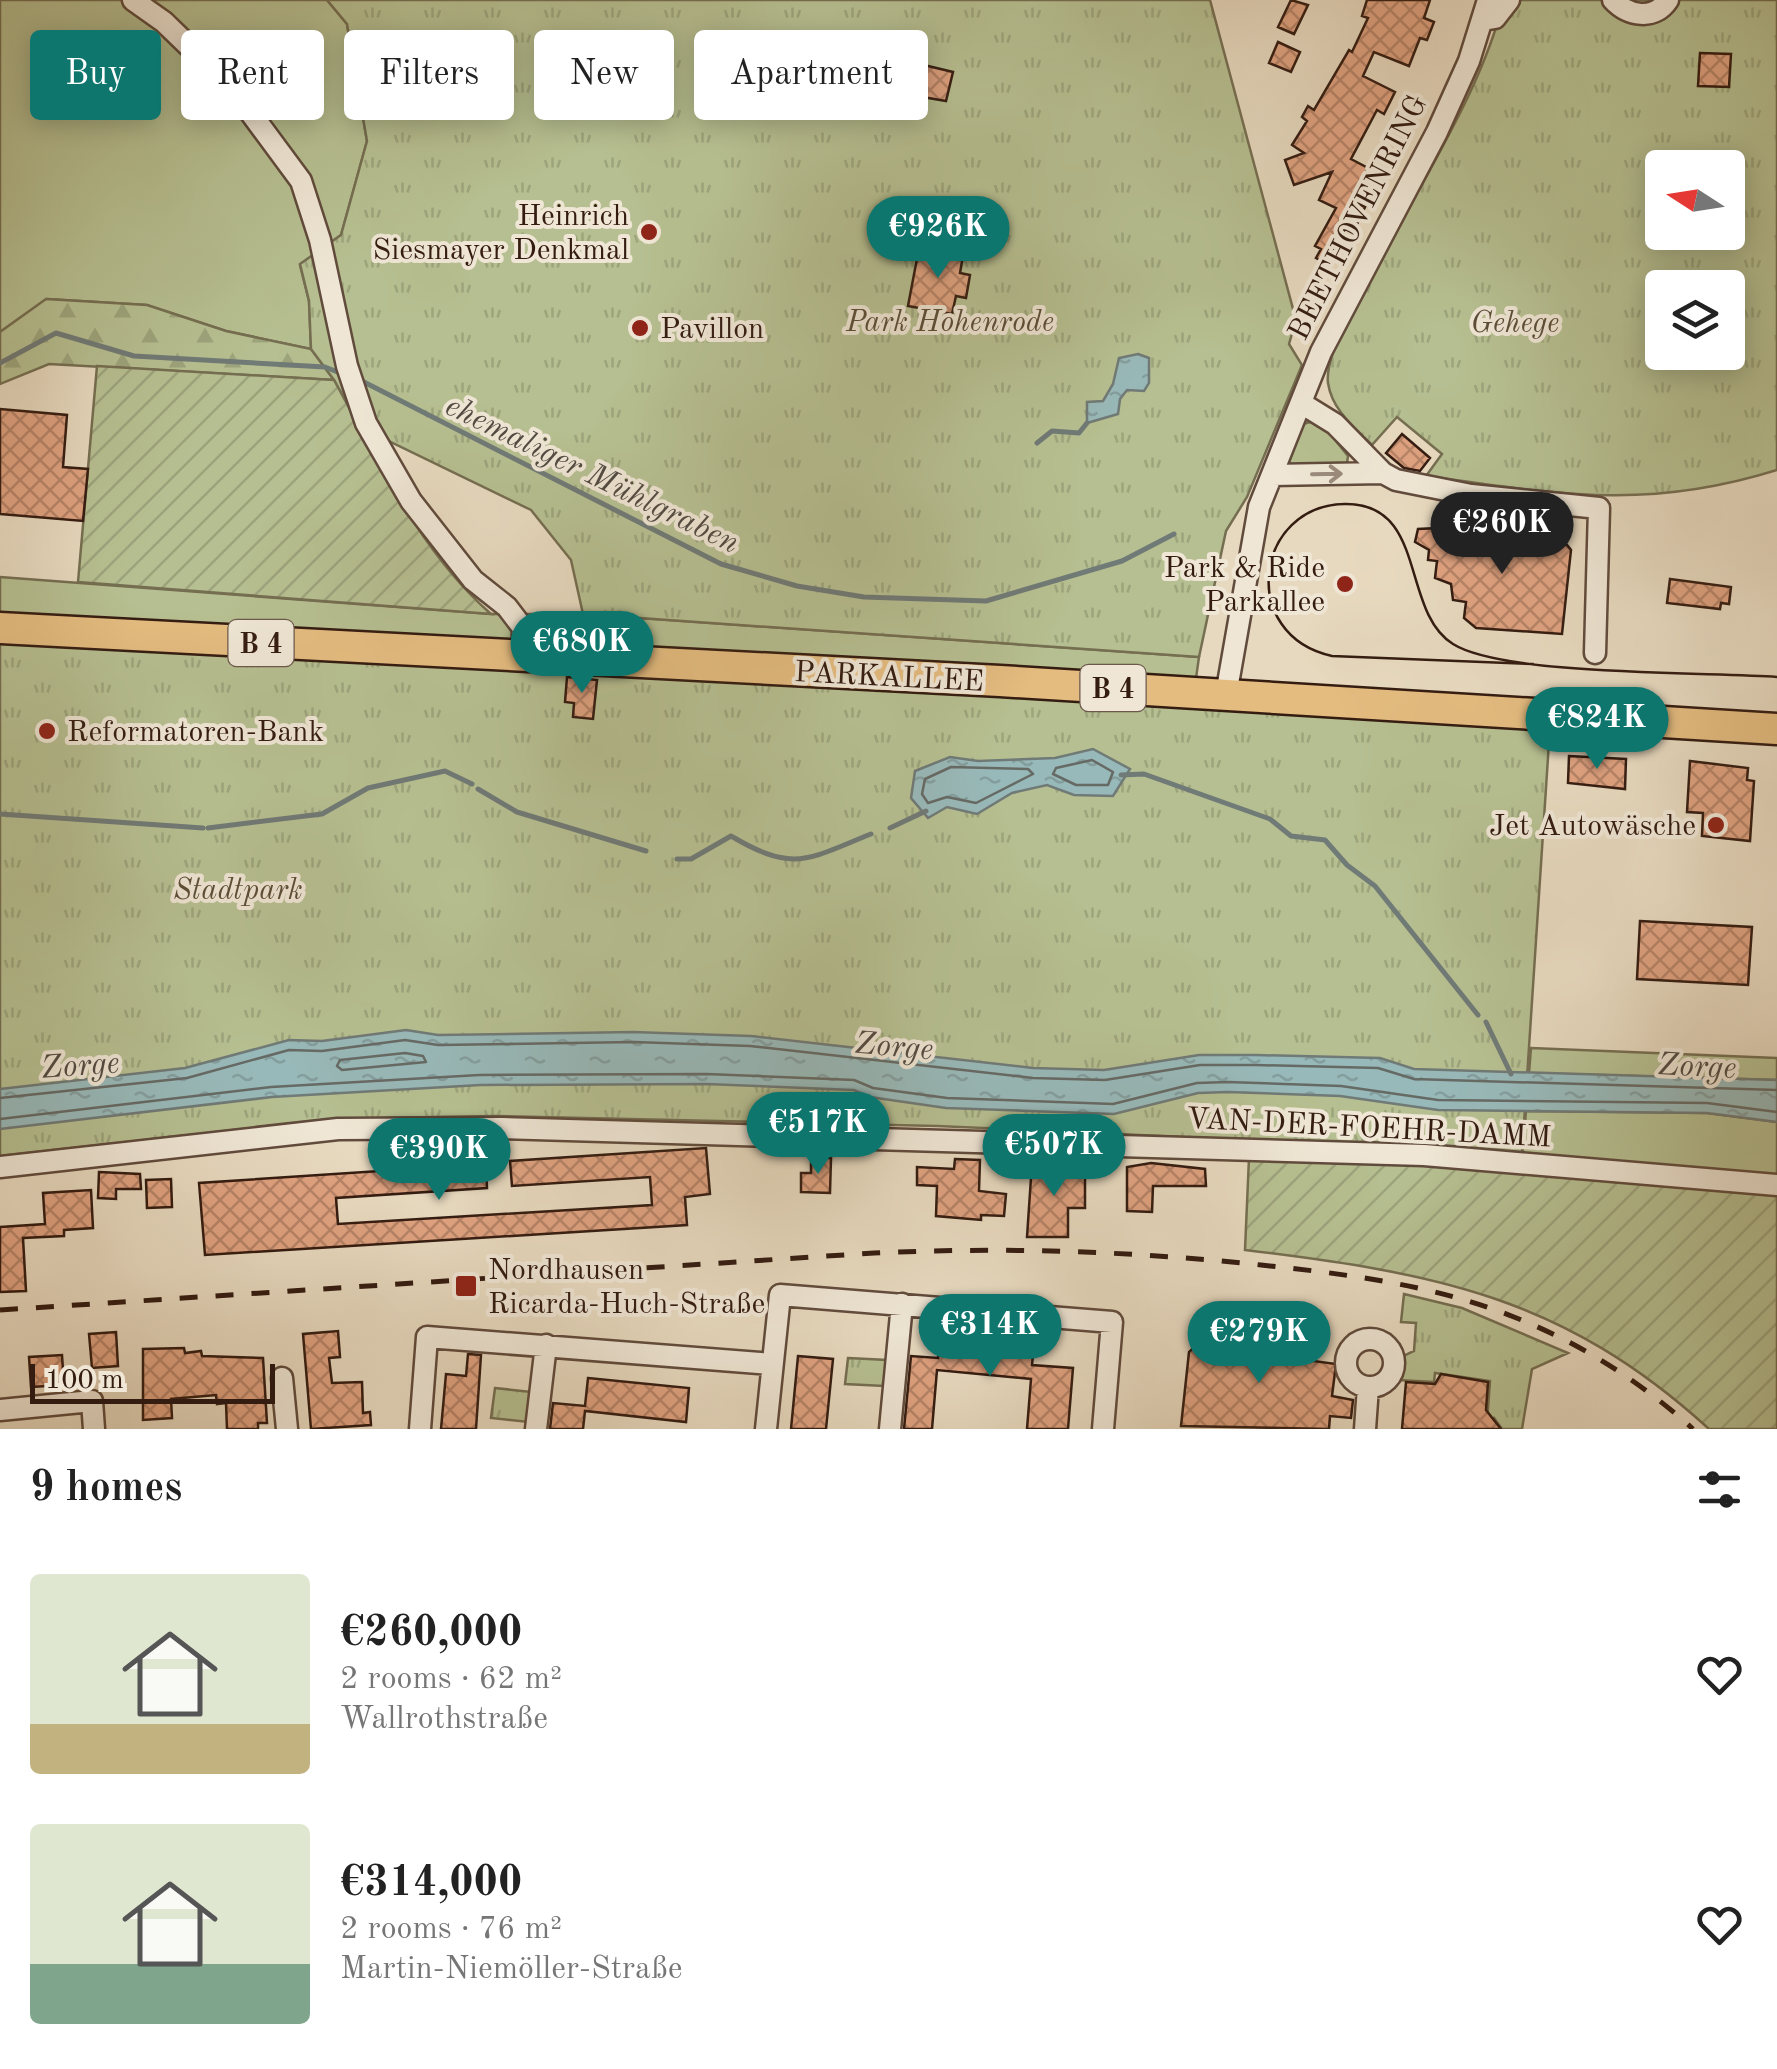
<!DOCTYPE html>
<html lang="en">
<head>
<meta charset="utf-8">
<style>
  body { margin:0; font-family:"Old Standard TT",serif; background:#f2f2f2; color:#222; height:100vh; display:flex; flex-direction:column; font-size:38px; white-space:nowrap }
  * { box-sizing:border-box; margin:0 }
  p { font-size:32px; color:#767676 }
  .icon { flex:none; width:55px; height:55px; fill:none; stroke:currentColor; stroke-width:2; stroke-linecap:round; stroke-linejoin:round }
  .map { position:relative; height:1429px; overflow:hidden }
  .sheet { display:flex; flex-direction:column; background:#fff; flex:1 }
  .sheet>* { flex:none }
  .banner { position:absolute; left:30px; top:30px; width:1000px; height:90px; display:flex; gap:20px }
  .needle { width:65px; rotate:282deg }
  .tools { position:absolute; left:1645px; top:150px; display:grid; gap:20px }
  .tools a { display:grid; place-items:center; width:100px; height:100px; border-radius:10px; background:#fff; box-shadow:0 5px 25px #0003; font-size:50px }
  .scale { position:absolute; left:30px; bottom:25px; width:245px; box-sizing:border-box; padding-left:10px; border:5px solid #341c11; border-top:0; font-size:28px; line-height:35px; white-space:nowrap; color:#341c11; -webkit-text-stroke:8px #efe6d5; paint-order:stroke }
  .price { position:absolute; translate:-50% -85px; padding:0 22px; border-radius:35px; background:#0f766e; color:#fff; font-size:32px; line-height:65px; filter:drop-shadow(0 2px 5px #0008) }
  .price::after { content:''; position:absolute; left:50%; top:60px; width:30px; height:22px; margin-left:-15px; background:inherit; clip-path:polygon(0 0,100% 0,50% 100%) }
  .price.on { background:#222; color:#fff }
  ul { padding:0; list-style:none }
  li { display:flex; align-items:center; gap:30px; height:250px; padding:0 30px }
  li span { display:grid; place-items:center; flex:none; width:280px; height:200px; border-radius:10px; color:#555 }
  li>.icon { margin-inline-start:auto }
  span .icon { width:120px; height:120px; fill:#fffc; stroke-width:1 }
  li b { font-size:42px }
  h2 { display:flex; justify-content:space-between; align-items:center; height:120px; padding:0 30px; font-size:42px }
  .pill { padding:0 35px; border-radius:10px; background:#fff; box-shadow:0 5px 25px #0003; font-size:35px; line-height:90px }
  .pill.on { background:#0f766e; color:#fff }
  .map>svg:first-child { display:block }
  .grass { fill:#b6bf91; stroke:#756e51; stroke-width:2.5 }
  .forest { fill:url(#forest-firs); stroke:#756e51; stroke-width:2.5 }
  .park { fill:url(#park-tufts); stroke:#756e51; stroke-width:2.5; fill-rule:evenodd }
  .garden { fill:url(#garden-furrows); stroke:#756e51; stroke-width:2.5 }
  .water { fill:url(#water-ripples); stroke:#707a76; stroke-width:2.5 }
  .lines { fill:none; stroke-linecap:round; stroke-linejoin:round }
  .shore { stroke:#666a65; stroke-width:2.5 }
  .stream { stroke:#707a76; stroke-width:5 }
  .building { fill:url(#building-cross-hatch); stroke:#341c11; stroke-width:2.5 }
  .street-casing { stroke:#614b3c; stroke-width:25 }
  .primary-casing { stroke:#341c11; stroke-width:35 }
  .street { stroke:#efe6d5; stroke-width:20 }
  .primary { stroke:#e4bc80; stroke-width:30 }
  .tram { stroke:#341c11; stroke-width:2.5 }
  .rail { stroke:#341c11; stroke-width:5; stroke-dasharray:18 18; stroke-linecap:butt }
  .oneway { stroke:#9b8b7d }
  .poi-dot { fill:#8f2418; stroke:#efe6d5; stroke-width:4 }
  .labels { text-anchor:middle; stroke-width:8; stroke-linejoin:round; paint-order:stroke }
  .shield { fill:#efe6d5; stroke:#6c594c; stroke-width:2.5 }
  .shield-label { font-size:28px; font-weight:bold; fill:#341c11 }
  .poi-label { font-size:30px; fill:#341c11; stroke:#efe6d5; text-anchor:end }
  .street-label { font-size:30px; fill:#341c11; stroke:#efe6d5 }
  .park-label { font-size:30px; font-style:italic; fill:#5b4d37; stroke:#efe6d5 }
  .water-label { font-size:32px; font-style:italic; fill:#524b43; stroke:#efe6d5 }
</style>
</head>
<body>
<div class="map">
<svg width="1777" height="1429" viewBox="0 0 1777 1429">
  <defs>
    <pattern id="forest-firs" width="22" height="20" patternUnits="userSpaceOnUse" patternTransform="scale(2.5)"><rect width="22" height="20" fill="#b6bf91"/><path d="M5 1l3.5 6h-7zM16 11l3.5 6h-7z" fill="#9da47c"/></pattern>
    <pattern id="park-tufts" width="24" height="20" patternUnits="userSpaceOnUse" patternTransform="scale(2.5)"><rect width="24" height="20" fill="#b6bf91"/><path d="M3 7l-1-3M5 7V3M7 7l1-3M15 17l-1-3M17 17v-4M19 17l1-3" fill="none" stroke="#9da47c"/></pattern>
    <pattern id="garden-furrows" width="10" height="10" patternUnits="userSpaceOnUse" patternTransform="scale(2.5)"><rect width="10" height="10" fill="#b6bf91"/><path d="M-1 1l2-2M0 10L10 0M9 11l2-2" fill="none" stroke="#9da47c"/></pattern>
    <pattern id="water-ripples" width="26" height="14" patternUnits="userSpaceOnUse" patternTransform="scale(2.5)"><rect width="26" height="14" fill="#98b9b9"/><path d="M2 4q2-2 4 0t4 0M15 11q2-2 4 0t4 0" fill="none" stroke="#849e9e"/></pattern>
    <pattern id="building-cross-hatch" width="8" height="8" patternUnits="userSpaceOnUse" patternTransform="scale(2.5)"><rect width="8" height="8" fill="#dfa280"/><path d="M0 0l8 8M0 8l8-8" fill="none" stroke="#b68367"/></pattern>
  </defs>
  <rect width="100%" height="100%" fill="#e7d9bf"/>
  <filter id="stains"><feTurbulence type="fractalNoise" baseFrequency=".002" numOctaves="4"/><feColorMatrix values="0 0 0 0 .2 0 0 0 0 .09 0 0 0 0 .02 0 0 0 .5 -.17"/></filter>
  <radialGradient id="worn" r=".72"><stop offset=".6" stop-color="#630" stop-opacity="0"/><stop offset="1" stop-color="#630" stop-opacity=".3"/></radialGradient>
  <!-- grass -->
  <path class="grass" d="M0 0H327L347 24 367 141 341 235 300 265 309 301 311 349 226 331 147 305 47 299 0 332Z
    M1310 422 1324 426 1348 456 1347 463 1288 466 1300 425Z
    M0 577 491 614H583L1199 657 1192 707 0 635Z
    M1531 1048 1777 1058V1080L1529 1073Z
    M1526 1111 1707 1113 1777 1122V1192L1521 1169Z"/>
  <!-- forest -->
  <path class="forest" d="M46 299 147 305 226 331 311 349 334 380 49 364 0 384V332Z"/>
  <!-- park -->
  <path class="park" d="M327 0H1210L1296 320 1289 344 1302 365 1247 497 1226 531 1199 657 583 614 571 560 531 510 360 427 334 380 311 349 309 301 300 264 341 235 367 141 347 24Z
    M1504 0H1777V470C1646 511 1557 494 1426 476L1442 454 1397 417 1372 445C1354 427 1332 410 1328 383 1323 345 1388 246 1408 210 1444 144 1486 73 1504 0ZM1662 168H1728V232H1662ZM1662 288H1728V352H1662Z
    M0 635 1550 727 1521 1169 1250 1140 937 1126 495 1116 331 1119 0 1156Z
    M1404 1294 1462 1308 1568 1353 1532 1369 1522 1429H1502L1494 1418 1487 1422 1490 1381 1435 1373 1434 1382 1398 1380 1401 1357 1414 1351 1416 1323 1401 1322Z
    M848 1358 887 1360 884 1386 845 1384Z
    M495 1388 532 1392 528 1422 491 1418Z"/>
  <!-- garden -->
  <path class="garden" d="M97 366 334 380C379 462 420 552 491 614L78 582Z
    M1249 1158 1384 1161 1777 1192V1429H1709C1563 1296 1435 1273 1245 1250Z"/>
  <!-- water -->
  <path class="water" d="M1138 354 1149 358V383L1144 391 1127 390 1120 399 1118 414 1087 423V402L1103 401 1113 384 1119 358Z
    M1093 749 1130 769 1113 796 1074 795 1047 785 1012 793 977 814 947 807 928 818 911 798 915 771 950 757 978 761 1055 758Z
    M406 1030 438 1035 633 1032 751 1036 1033 1068 1104 1070 1199 1055H1256L1380 1058 1414 1069 1777 1080V1122L1707 1113 1438 1110 1340 1096 1228 1092 1198 1093 1114 1114 946 1108 870 1097 854 1090 706 1084 480 1085 272 1097 0 1129V1089L185 1068 289 1040 322 1041Z"/>
  <g class="lines">
    <!-- shore -->
    <path class="shore" d="M1092 760 1113 772 1108 785H1076L1053 774 1056 768Z
      M951 767 1028 769 1033 774 976 803 947 797 928 803 922 794 925 779Z
      M405 1053 423 1056 426 1062 342 1070 337 1066 340 1060Z
      M0 1098 187 1078 289 1050 322 1051 405 1040 438 1045 634 1042 750 1046 1033 1078 1105 1080 1200 1065H1256L1378 1068 1414 1079 1777 1090
      M0 1119 271 1087 479 1075 706 1074 854 1080 873 1088 947 1098 1113 1104 1197 1083 1228 1082 1341 1086 1438 1100 1707 1103 1777 1112"/>
    <!-- stream -->
    <path class="stream" d="M0 363 56 333 134 356 325 367 345 375
      M360 380 721 564 797 586 864 597 986 601 1122 561 1174 534
      M1037 443 1052 431 1079 433 1087 423
      M1121 775 1144 774 1270 819 1291 836 1325 840 1347 865 1375 886 1478 1015
      M478 789 517 812 646 851
      M0 814 203 828
      M208 828 322 814 368 788 445 771 472 784
      M890 828 926 811
      M677 859H691L731 836C794 873 806 860 871 834
      M1486 1022 1511 1074"/>
  </g>
  <!-- building -->
  <path class="building" d="M1291 0 1308 5 1294 34 1278 27Z
    M1367 0H1430L1424 18 1434 22 1427 40 1420 38 1409 66 1374 52 1363 76 1395 92 1384 114 1377 110 1351 159 1368 168 1350 200 1365 207 1353 233 1345 229 1326 263 1316 258 1321 249 1315 246 1336 208 1319 200 1332 172 1294 185 1285 160 1304 153 1292 145 1307 121 1302 117 1308 106 1314 110 1349 50 1352 52 1368 18 1362 16Z
    M882 39 903 44 899 59 953 72 946 101 870 88Z
    M1278 42 1300 52 1291 72 1269 63Z
    M1700 53 1731 54 1729 87 1698 86Z
    M919 248 963 256 960 273 970 275 966 298 956 296 952 314 908 306Z
    M0 409 67 415 63 467 88 469 83 521 0 514Z
    M1402 434 1430 458 1420 471 1404 468 1386 453Z
    M1438 524 1529 534V539L1567 545 1571 550 1562 634 1476 628 1464 618 1466 602 1453 600 1451 584 1435 578 1437 561 1428 560 1429 550 1415 542 1418 529 1438 528Z
    M1670 579 1731 587 1729 604 1721 603 1720 609 1667 603Z
    M567 677 597 680 593 719 573 717 574 703 565 702Z
    M1569 756 1626 759 1625 789 1568 783Z
    M1690 761 1748 768 1747 780 1754 781 1750 841 1702 836 1703 813 1687 812Z
    M1640 921 1752 927 1748 985 1637 979Z
    M706 1148 710 1194 685 1197 687 1225 205 1255 199 1183 486 1164 487 1188 336 1198 338 1224 652 1205 650 1177 512 1186 510 1161Z
    M811 1158H831L830 1193 801 1192V1173H811Z
    M955 1159 980 1160 979 1191 1006 1194 1004 1216 981 1215V1220L936 1216 937 1186 917 1185V1167L954 1169Z
    M1032 1163 1085 1168V1208H1068V1237H1027Z
    M1151 1163 1205 1169 1206 1186H1153L1152 1212 1127 1211V1167Z
    M99 1172 140 1174 141 1189H116V1199L98 1198Z
    M171 1179 172 1207 147 1208 146 1180Z
    M91 1190 93 1228 64 1230V1236L23 1238 26 1291 0 1292V1227L45 1224 43 1193Z
    M338 1331 340 1357 329 1358 332 1383 362 1382 363 1413 370 1412 371 1425 311 1429 303 1334Z
    M116 1332 118 1366 92 1368 89 1334Z
    M1209 1333 1307 1343 1306 1360 1336 1364 1332 1396 1353 1400 1351 1418 1330 1416 1329 1429 1181 1426 1189 1352Z
    M941 1335 1034 1344 1032 1365 1073 1368 1068 1429H1027L1031 1379 937 1370 932 1429H904L911 1356 938 1358Z
    M184 1348 185 1353 201 1351 202 1356 263 1358 267 1423H258V1429H227L226 1403 217 1404 216 1395 171 1399 172 1418 143 1420V1349Z
    M468 1354 481 1355 476 1429H441L446 1374 466 1376Z
    M62 1355 64 1385 31 1387 29 1357Z
    M798 1356 833 1359 826 1429H791Z
    M1441 1374 1488 1382 1486 1410 1501 1429H1402L1406 1382 1435 1384Z
    M588 1378 689 1388 686 1422 585 1411 583 1429H550L553 1403 585 1406Z"/>
  <g class="lines">
    <!-- street casing -->
    <g class="street-casing">
      <path id="street" d="M133 0 164 22 233 89 301 181 320 240 347 366 366 423 411 501 473 580 507 607 523 628 522 658
        M1613 0C1628 16 1654 21 1668 0
        M1483 20 1495 18 1509 0
        M1301 403 1335 424 1383 473 1396 480 1471 495 1599 508 1595 653
        M1272 475 1383 473
        M1226 695 1259 507 1321 352 1437 132 1469 61 1488 0
        M0 1167 338 1129 501 1128 1424 1155 1777 1185
        M1346 1363a24 24 0 1 1 48 0a24 24 0 1 1-48 0Z
        M282 1378 287 1429
        M0 1410 92 1401 94 1429
        M420 1429 427 1337 772 1364
        M536 1429 546 1345
        M766 1429 780 1295 1112 1322 1103 1429
        M890 1429 902 1304
        M1365 1429 1368 1387"/>
    </g>
    <!-- primary casing -->
    <g class="primary-casing">
      <path id="primary" d="M0 628 1000 681 1777 729"/>
    </g>
    <!-- street -->
    <use href="#street" class="street"/>
    <!-- primary -->
    <use href="#primary" class="primary"/>
    <!-- tram -->
    <path class="tram" d="M1533 664 1332 656C1237 635 1255 505 1345 504 1428 503 1400 611 1453 644 1504 676 1707 672 1777 677"/>
    <!-- rail -->
    <path class="rail" d="M0 1310 874 1253C1003 1247 1132 1251 1261 1265 1347 1274 1434 1285 1514 1317 1580 1343 1640 1381 1693 1429"/>
  </g>
  <!-- one-way arrows -->
  <defs><path id="oneway-shaft" d="M-6 0H5M1.5-3L5.5 0L1.5 3" fill="none" stroke-width="1.6" stroke-linecap="round" stroke-linejoin="round" transform="scale(2.5)"/></defs>
  <use class="oneway" href="#oneway-shaft" transform="translate(1327 474) rotate(-1)"/>
  <!-- markers -->
  <g class="poi-dot">
    <circle cx="649" cy="232" r="10"/>
    <circle cx="640" cy="328" r="10"/>
    <circle cx="1345" cy="584" r="10"/>
    <circle cx="47" cy="731" r="10"/>
    <circle cx="1716" cy="825" r="10"/>
    <rect x="454" y="1274" width="24" height="24" rx="5"/>
  </g>
  <g class="labels">
    <!-- shield labels -->
    <g class="shield">
      <rect x="228.5" y="620" width="65" height="46" rx="8"/>
      <rect x="1080.5" y="665" width="65" height="46" rx="8"/>
    </g>
    <g class="shield-label">
      <text x="261" y="653">B 4</text>
      <text x="1113" y="698">B 4</text>
    </g>
    <!-- poi labels -->
    <g class="poi-label">
      <text x="629" y="225">Heinrich<tspan x="629" dy="34">Siesmayer Denkmal</tspan></text>
      <text x="660" y="338" text-anchor="start">Pavillon</text>
      <text x="1325" y="577">Park &amp; Ride<tspan x="1325" dy="34">Parkallee</tspan></text>
      <text x="67" y="741" text-anchor="start">Reformatoren-Bank</text>
      <text x="1696" y="835">Jet Autowäsche</text>
      <text x="488" y="1279" text-anchor="start">Nordhausen<tspan x="488" dy="34">Ricarda-Huch-Straße</tspan></text>
    </g>
    <!-- street labels -->
    <g class="street-label">
      <text transform="translate(1357 217) rotate(-63)" y="10">BEETHOVENRING</text>
      <text transform="translate(889 676) rotate(3)" y="10">PARKALLEE</text>
      <text transform="translate(1369 1127) rotate(3)" y="10">VAN-DER-FOEHR-DAMM</text>
    </g>
    <!-- park labels -->
    <g class="park-label">
      <text x="950" y="331">Park Hohenrode</text>
      <text x="1515" y="332">Gehege</text>
      <text x="238" y="899">Stadtpark</text>
    </g>
    <!-- water labels -->
    <g class="water-label">
      <text transform="translate(593 473) rotate(26)" y="11">ehemaliger Mühlgraben</text>
      <text transform="translate(894 1045) rotate(5)" y="11">Zorge</text>
      <text transform="translate(80 1064) rotate(-4)" y="11">Zorge</text>
      <text transform="translate(1697 1065) rotate(3)" y="11">Zorge</text>
    </g>
  </g>
  <rect width="100%" height="100%" filter="url(#stains)"/>
  <rect width="100%" height="100%" fill="url(#worn)"/>
</svg>
<div class="tools">
<a><svg class="needle" viewBox="-14 -14 28 28"><path d="M0-13l5 13h-10z" fill="#e53935"/><path d="M0 13l5-13h-10z" fill="#767676"/></svg></a>
<a><svg class="icon" aria-label="layers" viewBox="0 0 24 24"><path d="M12 4l9 5-9 5-9-5zM3 14l9 5 9-5"/></svg></a>
</div>
<div class="scale">100 m</div>
<b class="price" style="left:938px;top:281px">€926K</b>
<b class="price on" style="left:1502px;top:577px">€260K</b>
<b class="price" style="left:582px;top:696px">€680K</b>
<b class="price" style="left:1597px;top:772px">€824K</b>
<b class="price" style="left:818px;top:1177px">€517K</b>
<b class="price" style="left:1054px;top:1199px">€507K</b>
<b class="price" style="left:439px;top:1203px">€390K</b>
<b class="price" style="left:990px;top:1379px">€314K</b>
<b class="price" style="left:1259px;top:1386px">€279K</b>
<div class="banner">
<a class="pill on">Buy</a>
<a class="pill">Rent</a>
<a class="pill">Filters</a>
<a class="pill">New</a>
<a class="pill">Apartment</a>
</div>
</div>
<section class="sheet">
<h2>9 homes<svg class="icon" aria-label="filters" viewBox="0 0 24 24"><path d="M4 7h16M4 17h16"/><circle cx="9" cy="7" r="2"/><circle cx="15" cy="17" r="2"/></svg></h2>
<ul>
<li><span style="background:linear-gradient(#dfe7d0 75%,#c2b280 0)"><svg class="icon" aria-label="home" viewBox="0 0 24 24"><path d="M3 11l9-7 9 7M6 9v11h12V9"/></svg></span><div><b>€260,000</b><p>2 rooms · 62 m²</p><p>Wallrothstraße</p></div><svg class="icon" aria-label="heart" viewBox="0 0 24 24"><path d="M12 20l-8-8c-3-5 5-10 8-4 3-6 11-1 8 4z"/></svg></li>
<li><span style="background:linear-gradient(#dfe7d0 70%,#7fa58c 0)"><svg class="icon" aria-label="home" viewBox="0 0 24 24"><path d="M3 11l9-7 9 7M6 9v11h12V9"/></svg></span><div><b>€314,000</b><p>2 rooms · 76 m²</p><p>Martin-Niemöller-Straße</p></div><svg class="icon" aria-label="heart" viewBox="0 0 24 24"><path d="M12 20l-8-8c-3-5 5-10 8-4 3-6 11-1 8 4z"/></svg></li>
</ul>
</section>
</body>
</html>
